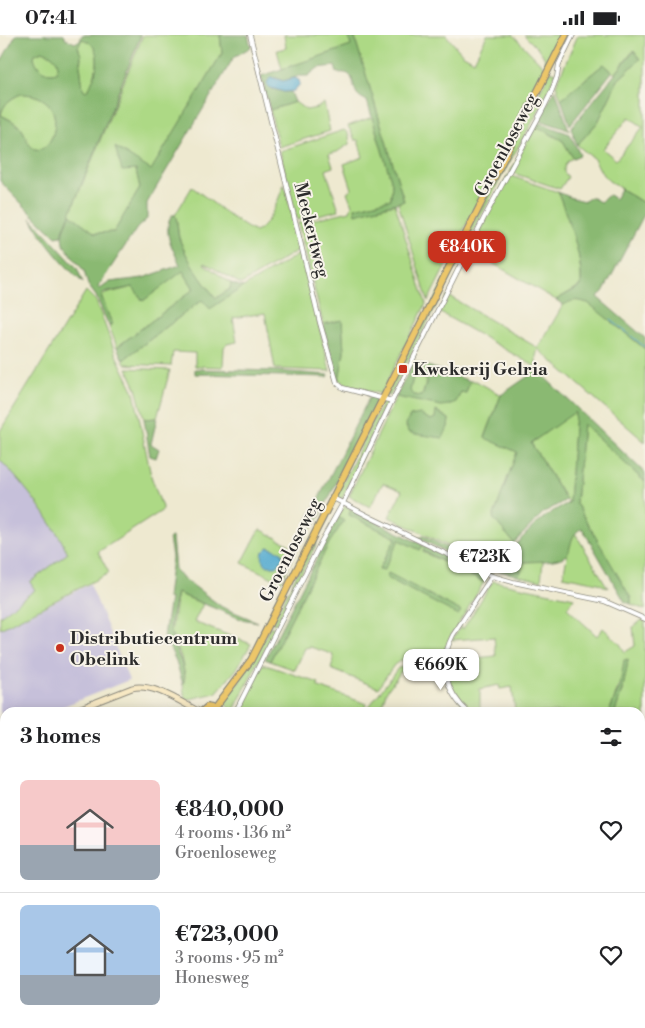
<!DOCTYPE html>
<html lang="en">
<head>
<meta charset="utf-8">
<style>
  body { margin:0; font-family:"Libre Bodoni",serif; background:#f6f6f6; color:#202124; height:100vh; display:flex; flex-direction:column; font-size:19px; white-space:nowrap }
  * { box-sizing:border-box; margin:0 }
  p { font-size:16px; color:#757577 }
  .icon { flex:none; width:28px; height:28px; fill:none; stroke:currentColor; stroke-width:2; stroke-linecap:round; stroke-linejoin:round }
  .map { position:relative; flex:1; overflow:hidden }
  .panel { position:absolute; left:0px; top:672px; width:645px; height:321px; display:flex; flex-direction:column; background:#fff; border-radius:15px 15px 0 0; box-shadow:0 2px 12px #0003 }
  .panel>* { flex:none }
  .price { position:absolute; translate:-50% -42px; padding:0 11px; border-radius:10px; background:#fff; color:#222; font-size:16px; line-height:32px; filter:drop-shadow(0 1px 2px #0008) }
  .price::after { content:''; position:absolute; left:50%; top:30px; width:15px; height:11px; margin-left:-8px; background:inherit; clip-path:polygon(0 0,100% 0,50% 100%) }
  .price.on { background:#c8321e; color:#fff }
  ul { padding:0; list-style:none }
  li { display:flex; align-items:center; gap:15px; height:125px; padding:0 20px }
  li+li { border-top:1px solid #e0e0e0 }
  li span { display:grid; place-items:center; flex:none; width:140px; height:100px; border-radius:8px; color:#555 }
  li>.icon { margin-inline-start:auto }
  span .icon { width:60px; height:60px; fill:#fffc; stroke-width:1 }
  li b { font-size:21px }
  h2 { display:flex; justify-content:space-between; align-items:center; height:60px; padding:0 20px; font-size:21px }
  .status { display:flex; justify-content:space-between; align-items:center; height:35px; padding:0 25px; background:#fff; direction:ltr }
  .status svg { height:14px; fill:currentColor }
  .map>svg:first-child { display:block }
  .industrial { fill:#c6c0da }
  .green { fill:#add985; stroke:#6c8258; fill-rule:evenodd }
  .forest { fill:#8ab972; stroke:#5a724e; fill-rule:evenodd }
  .water { fill:#52aacf; stroke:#3e6a7d }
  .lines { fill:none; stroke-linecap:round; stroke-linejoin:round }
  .stream { stroke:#52aacf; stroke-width:1 }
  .street-casing { stroke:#8c8a7e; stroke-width:5.5 }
  .secondary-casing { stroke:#8c8a7e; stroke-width:7 }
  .primary-casing { stroke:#8c8a7e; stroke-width:8 }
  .street { stroke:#fff; stroke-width:4 }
  .secondary { stroke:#f7e8c3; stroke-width:5 }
  .primary { stroke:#ecc669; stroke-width:5.5 }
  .poi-dot { fill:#c8321e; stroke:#f7f3e8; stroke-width:2 }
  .labels { text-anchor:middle; stroke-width:4; stroke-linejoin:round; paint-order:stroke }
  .street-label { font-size:18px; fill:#2b2b2b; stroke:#f7f3e8 }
  .poi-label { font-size:18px; font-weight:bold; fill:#2b2b2b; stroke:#f7f3e8; text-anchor:start }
</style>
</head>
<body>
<div class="status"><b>07:41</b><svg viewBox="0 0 49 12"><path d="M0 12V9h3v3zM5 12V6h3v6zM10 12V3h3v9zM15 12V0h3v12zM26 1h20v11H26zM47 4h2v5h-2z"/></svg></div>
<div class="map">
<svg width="645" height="993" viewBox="0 0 645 993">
  <rect width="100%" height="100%" fill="#f7f3e8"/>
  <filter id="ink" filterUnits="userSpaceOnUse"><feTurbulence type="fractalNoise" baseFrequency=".02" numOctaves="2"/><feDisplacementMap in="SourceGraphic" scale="10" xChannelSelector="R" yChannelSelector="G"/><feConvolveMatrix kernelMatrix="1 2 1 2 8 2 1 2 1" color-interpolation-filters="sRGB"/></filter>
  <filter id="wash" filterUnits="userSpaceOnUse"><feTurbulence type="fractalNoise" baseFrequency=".0096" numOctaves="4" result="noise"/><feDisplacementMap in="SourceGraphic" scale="20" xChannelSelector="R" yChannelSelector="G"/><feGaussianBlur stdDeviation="1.12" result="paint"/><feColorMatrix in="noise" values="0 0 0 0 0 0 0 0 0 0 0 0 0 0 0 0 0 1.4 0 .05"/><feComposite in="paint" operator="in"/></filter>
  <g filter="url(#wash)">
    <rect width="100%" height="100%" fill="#eee9d0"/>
    <!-- industrial -->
    <path class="industrial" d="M0 425 21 447 58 498 68 518 30 547 35 555 0 581Z
      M90 549 129 645 49 677 5 678V688L0 676V594Z"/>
    <!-- green -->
    <path class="green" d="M143 0H220L222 18 151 136 115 113 136 135 140 153 114 197 95 198 70 179Z
      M284 0H348L351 11 282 34 277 15 286 13Z
      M354 0H446L462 19 474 26 487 0H513L545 33 428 266 398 168 404 166Z
      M524 0H562L547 29 544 26 545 24 541 17Z
      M578 0H645V169L609 146 603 140 594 124 577 110 598 87 618 45 640 24 633 16 615 39 604 29 561 64 556 50ZM629 82 643 92 616 125 603 114Z
      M82 4C100 8 99 28 94 42 92 48 91 53 86 56L83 54 80 30 81 23 78 12Z
      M42 16C52 19 62 26 57 37 46 41 36 32 34 22L35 19Z
      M550 36 556 38 537 79 501 142 390 361 386 360Z
      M21 59C75 59 53 125 33 113 27 109 26 101 23 96 18 88 9 84 1 80 3 69 11 63 21 59Z
      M295 67 306 75 317 73 324 68 330 96 279 112 270 75Z
      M372 82 392 148 391 164 355 173 356 178 395 169 426 269 381 359 348 351 339 345 344 317 342 285 323 289 298 188 350 176 352 170 347 157 352 154 344 129 363 122 358 105H355L348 91Z
      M536 91 563 106 573 123C566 126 564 130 564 137L568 142 560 154 510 137Z
      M344 95C349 98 350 103 349 109L337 117 329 119 333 132 326 135 339 175 297 185 280 116Z
      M508 140 558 157C569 187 582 218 581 250L556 265 470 215Z
      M284 148 300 214 241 249 205 228 204 229 231 248 230 254 216 263C201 245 187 225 179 203 177 195 178 186 175 180L192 152C213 167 232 185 255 197 269 192 280 161 284 148Z
      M301 218 330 336 275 334 265 278 233 283 237 307 227 309 224 312 223 332 195 331V318L173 317 171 331 125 329 123 325 202 265 210 273 243 252Z
      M181 236H183L194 254 117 312 109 291 112 289 101 260 133 252 143 266Z
      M86 256 96 266 116 320 134 357 151 441 163 475 98 517 109 538 0 594V581L35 555 30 547 68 518C51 484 27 453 0 425V396Z
      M447 260 538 313 563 270 570 265H578L588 268 598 275 645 314V407L538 314 536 321V332L439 277Z
      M127 333 170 335 157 383 144 384 136 353Z
      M415 340 427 345 422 361 414 360 410 356 413 342Z
      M470 346H476L501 360 485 402 517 417 493 483 514 508 495 534 389 482 402 456 383 448 370 472 349 461 396 362 449 370 458 364 461 357 466 358ZM437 376 449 384 448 392 406 393 407 386 433 385 436 381Z
      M384 364 388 365 342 464 336 462Z
      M575 376 569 469 531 408Z
      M583 388 645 447V575L631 569V565L576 468Z
      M345 471 351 474 349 479 396 503 379 534 399 505H401L420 514 423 510 425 511 423 517 484 547 449 604 444 617 401 625 394 630 378 653 331 634 334 624 332 619 310 612 305 613 295 635 270 626 329 508 343 486 338 482Z
      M260 494 297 514 281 547 242 528Z
      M575 498 608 553 598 548 563 541 570 508Z
      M313 507 317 508 276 589 272 588Z
      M543 526 541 546 519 541 524 527Z
      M493 546 574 563 567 573 597 601 603 593 620 609 625 617 635 611 633 592 642 585 645 586V728L640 735V678L615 677 623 653 628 624 609 678 512 677 515 676 512 652 500 654 499 650 480 654V677H471C455 664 447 647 447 626L496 621 494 602 452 605 461 591 463 594Z
      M177 558 203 569 194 587 251 609 236 635 216 658 185 665 183 650 185 641 181 622 171 598Z
      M271 591 275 594 234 675H232L223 668 247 635Z
      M263 629 319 648 317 651 319 652 367 669 361 677 238 678Z
      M404 632 386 657 380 677H365L398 633Z
      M642 936 645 940V993H610L607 989H640V938Z
      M243 989H427L429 993H250Z"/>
    <!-- forest -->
    <path class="forest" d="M16 0H64L66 4 75 8 80 5 82 0H141L61 201 56 202 27 174 0 146V28ZM82 4C100 9 99 28 94 42 91 48 91 53 86 56L83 54 80 30 81 20 78 12ZM42 16C52 19 62 26 56 37 46 41 36 32 34 22L35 19ZM21 59C75 59 53 125 33 113 27 109 26 101 23 96 18 88 9 85 1 80 3 69 11 63 21 59Z
      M220 0H248L251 12 234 22 147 168V184L137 193 98 252 100 254 110 247 143 243 180 230C174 215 161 197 172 180H175C178 186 177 196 179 203 187 225 201 244 215 262L216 263 230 254 231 248 243 252 210 274 202 265 123 325 117 312 194 254 183 236 143 266 133 252 103 258 101 260 112 289 109 291 96 261 88 250 84 236 63 209 62 201 70 179 95 198 114 197 140 153 136 135 122 136 115 112 151 135 222 18Z
      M348 0H354L404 166 356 179 355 173 391 164 392 148 367 66C364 64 359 62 357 59 350 46 356 36 337 38L335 31 318 33 308 41H299L283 46 275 42 272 54 284 57H291L295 67 270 75 261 41 351 11Z
      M634 16 640 24 618 45 598 87 577 110 571 93Z
      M604 29 612 37 570 90 561 64Z
      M555 54 569 95 539 85Z
      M537 87 570 99 580 120 573 123 563 106 536 91Z
      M621 154 645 169V178L603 257 597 262 645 303V314L588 268C578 265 573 264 564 270L556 265 581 251C583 219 568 186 558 157L572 163 585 166 591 162 600 167 609 160 615 164Z
      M31 183 77 233 83 248C63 229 44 208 31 183Z
      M342 285 344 317 339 345 336 341 323 289Z
      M414 326 470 346 466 358 461 357 456 367 449 370 441 371 396 362ZM415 340 427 345 423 359 421 361 414 360 410 356 413 342Z
      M195 334 276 336 329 340 328 342 195 339Z
      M537 335 645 438V447L583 389 576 468 631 563V569L625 567 582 493C572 499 572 505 569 516 565 528 535 526 524 527L519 541 497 535C516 509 537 481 569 468L575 377 531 408 566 465 543 478 514 508 493 483 517 417 485 403 501 360Z
      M370 361 379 362 321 479 314 491 311 493 307 490V487Z
      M436 376 449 384 448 392 443 403 415 399 408 397 406 389 410 381 420 379 431 385 435 383Z
      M157 383 151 409 159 414 156 423 150 421 144 384Z
      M351 474 423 510 420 515 399 505 384 535 379 534 396 503 349 480Z
      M338 482 344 486 329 508 270 626 265 624Z
      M424 501 493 536 491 539 418 503Z
      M172 502 175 534 179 540 222 572 258 587 241 584 177 558C174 570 170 585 171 597 172 615 189 630 183 650L176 626 164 601 170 563H167L172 522 169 503Z
      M425 511 428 513 487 542 484 547 423 516Z
      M388 538 461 576 458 580 454 578 387 543Z
      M628 624C626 643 621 660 615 677H609L620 651 624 625Z"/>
    <!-- water -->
    <path class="water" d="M271 42 283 46 295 43 299 45 300 49 294 56 284 57 268 52 267 47Z
      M268 512 282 517 283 523 278 531H268C263 528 261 523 263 517Z"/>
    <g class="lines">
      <!-- stream -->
      <path class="stream" d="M611 285 645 312"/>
    </g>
  </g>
  <g filter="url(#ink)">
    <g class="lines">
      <!-- street casing -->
      <g class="street-casing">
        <path id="street" d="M250 0 320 288 337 348 343 353 392 366
          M333 463 372 483 492 541 513 547 604 566 645 584
          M235 678 321 507 343 468 392 366 484 183 541 78 550 60 557 42 559 29 573 0
          M469 678C445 657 438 628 453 600L492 541
          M640 928 645 937
          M0 960 5 963
          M30 989 32 993
          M49 993 51 989
          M169 993 170 989"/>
      </g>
      <!-- secondary casing -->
      <g class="secondary-casing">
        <path id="secondary" d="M68 678 132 653C152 647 182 668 200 677
          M0 831 5 824
          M232 989 238 993
          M86 993 87 989"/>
      </g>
      <!-- primary casing -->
      <g class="primary-casing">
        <path id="primary" d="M214 674 251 625 566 0
          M200 678 207 672 212 673 216 678
          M0 900H5"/>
      </g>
      <!-- street -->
      <use href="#street" class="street"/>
      <!-- secondary -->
      <use href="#secondary" class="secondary"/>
      <!-- primary -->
      <use href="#primary" class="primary"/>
    </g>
  </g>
  <!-- markers -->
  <g class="poi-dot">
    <rect x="398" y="329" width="10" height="10" rx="2.5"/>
    <circle cx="60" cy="613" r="5"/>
  </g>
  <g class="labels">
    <!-- street labels -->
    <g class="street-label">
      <text transform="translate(506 110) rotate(-62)" y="6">Groenloseweg</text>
      <text transform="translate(312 195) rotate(76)" y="6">Meekertweg</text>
      <text transform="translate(290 515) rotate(-63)" y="6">Groenloseweg</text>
    </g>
    <!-- poi labels -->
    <g class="poi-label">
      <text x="413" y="340">Kwekerij Gelria</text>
      <text x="70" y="609">Distributiecentrum<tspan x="70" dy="21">Obelink</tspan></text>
    </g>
  </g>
</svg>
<b class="price on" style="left:467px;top:238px">€840K</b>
<b class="price" style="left:485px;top:548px">€723K</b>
<b class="price" style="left:441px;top:656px">€669K</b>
<section class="panel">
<h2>3 homes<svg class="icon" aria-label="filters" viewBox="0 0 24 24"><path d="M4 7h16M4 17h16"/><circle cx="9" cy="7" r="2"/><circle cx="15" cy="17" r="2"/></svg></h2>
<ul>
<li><span style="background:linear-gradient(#f6c9c9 65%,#9aa5b1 0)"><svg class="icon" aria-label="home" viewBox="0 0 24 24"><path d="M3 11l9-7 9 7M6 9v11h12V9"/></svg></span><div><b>€840,000</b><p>4 rooms · 136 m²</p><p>Groenloseweg</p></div><svg class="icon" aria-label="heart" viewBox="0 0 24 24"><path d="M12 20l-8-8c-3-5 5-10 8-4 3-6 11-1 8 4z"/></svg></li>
<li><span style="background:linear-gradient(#a9c7e8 70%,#9aa5b1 0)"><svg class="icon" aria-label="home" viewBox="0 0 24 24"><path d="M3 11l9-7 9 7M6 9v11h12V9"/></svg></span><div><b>€723,000</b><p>3 rooms · 95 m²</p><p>Honesweg</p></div><svg class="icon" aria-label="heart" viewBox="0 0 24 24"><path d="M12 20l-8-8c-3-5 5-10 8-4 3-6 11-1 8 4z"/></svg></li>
</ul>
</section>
</div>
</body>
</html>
